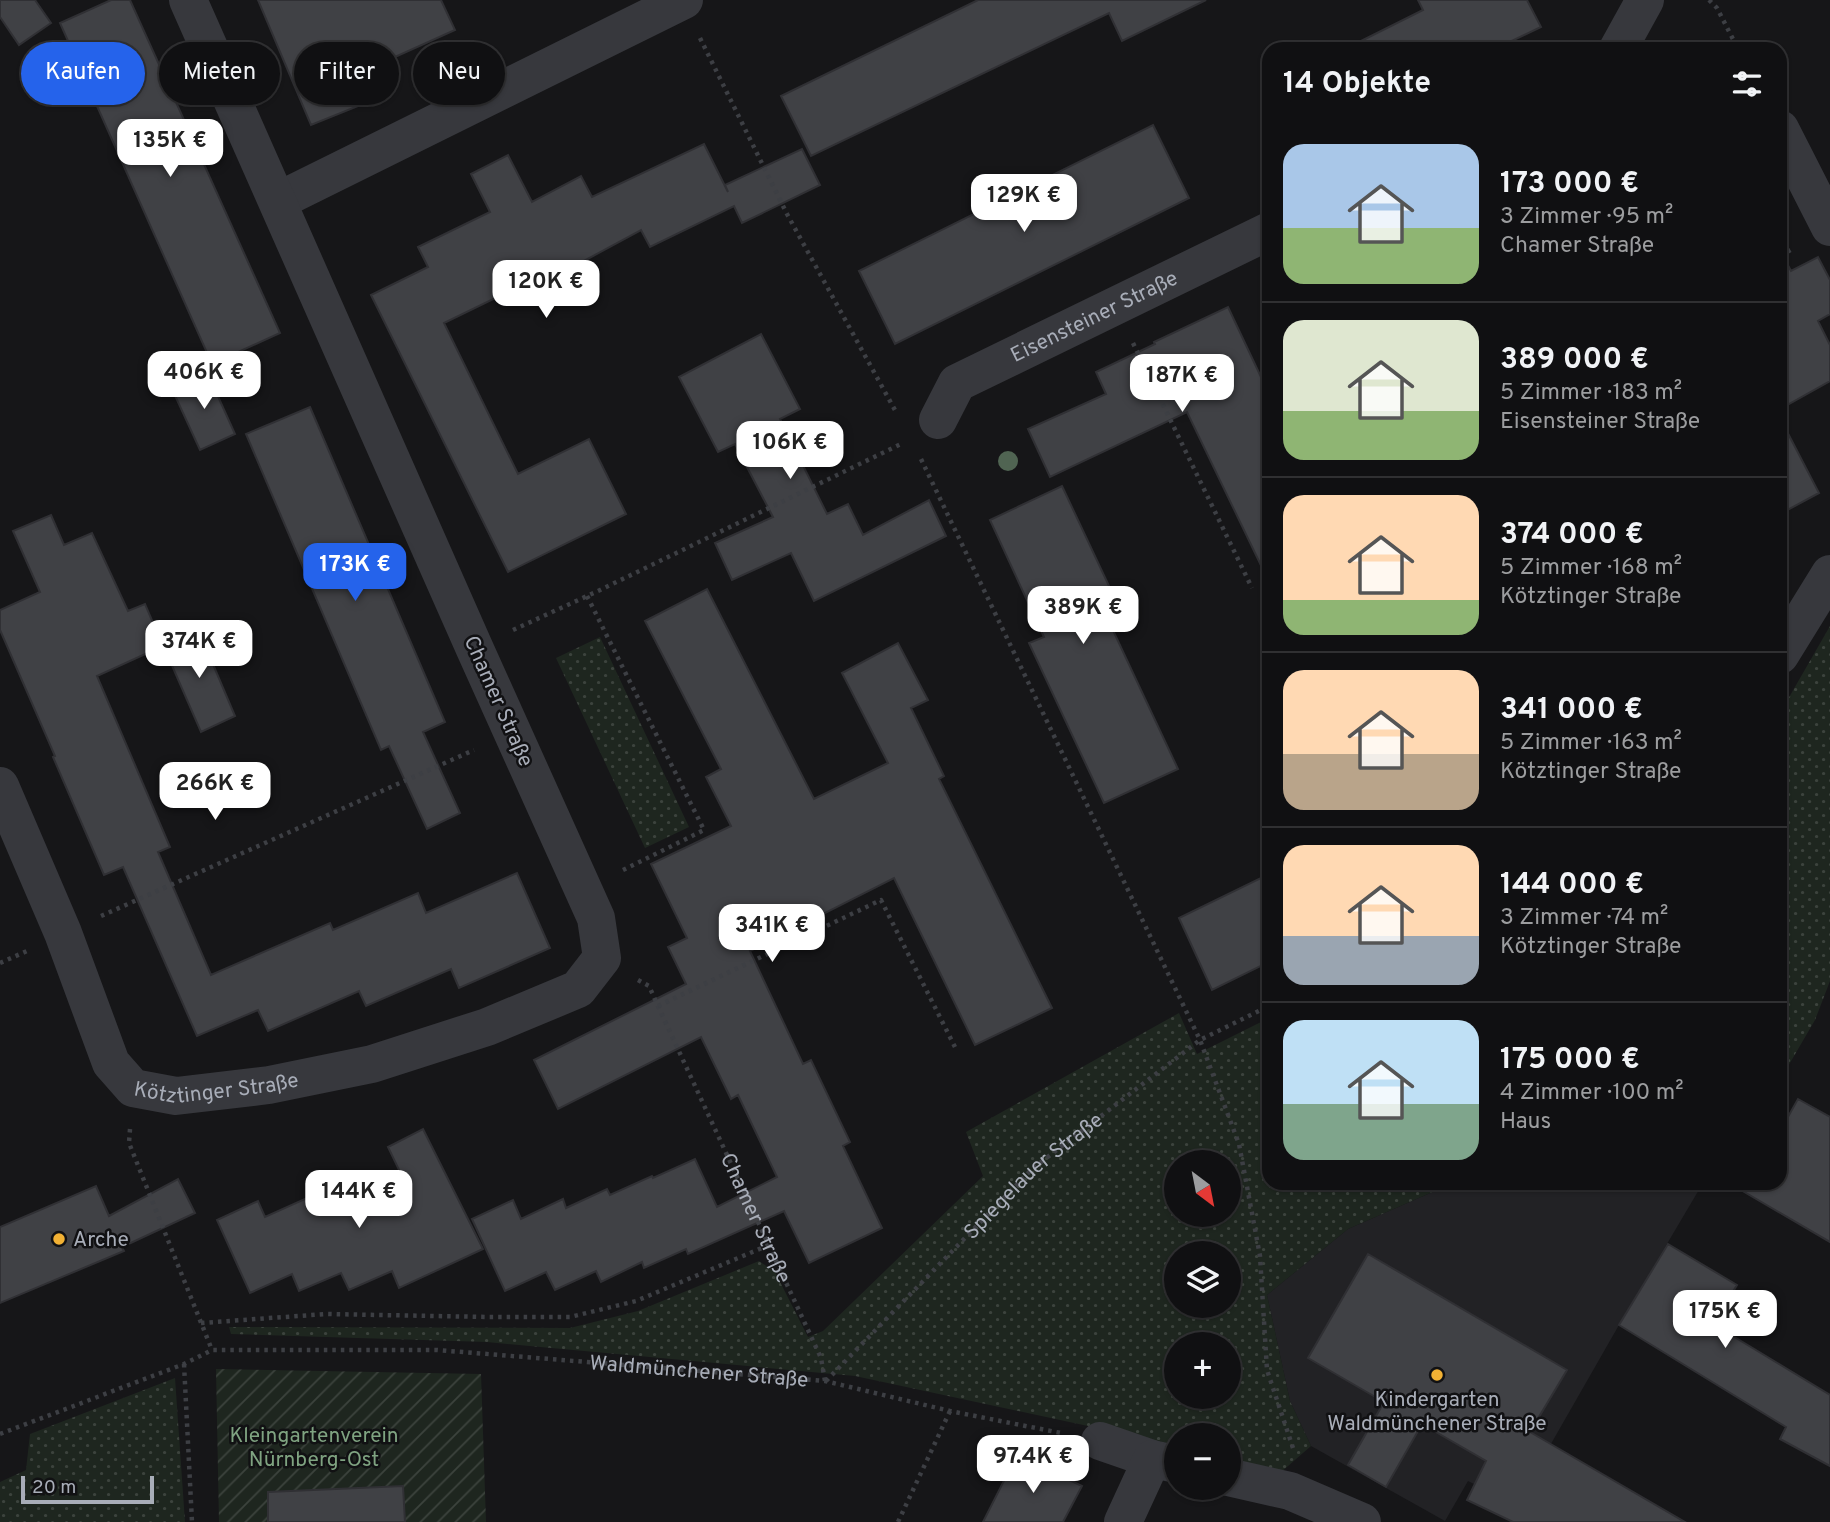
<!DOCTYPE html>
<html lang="de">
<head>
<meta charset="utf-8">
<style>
  body { margin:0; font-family:Overpass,sans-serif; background:#1e1e20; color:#f1f3f6; height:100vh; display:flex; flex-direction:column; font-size:26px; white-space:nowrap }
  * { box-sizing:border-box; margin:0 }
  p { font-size:23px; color:#9c9d9f }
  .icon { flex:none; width:38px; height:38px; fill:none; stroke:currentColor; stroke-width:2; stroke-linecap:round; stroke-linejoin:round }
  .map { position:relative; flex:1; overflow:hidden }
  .drawer { position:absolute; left:1262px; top:42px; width:525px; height:1148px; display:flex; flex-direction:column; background:#101012; border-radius:21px; box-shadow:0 2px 5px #0004,0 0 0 2px #303032 }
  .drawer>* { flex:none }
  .hud { position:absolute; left:21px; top:42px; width:665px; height:63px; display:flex; gap:14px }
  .needle { width:46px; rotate:148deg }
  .fabs { position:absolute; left:1164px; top:1150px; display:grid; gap:14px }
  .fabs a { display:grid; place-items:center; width:77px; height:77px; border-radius:50%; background:#101012; box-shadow:0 2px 5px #0004,0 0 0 2px #303032; font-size:35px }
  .scale { position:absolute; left:21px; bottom:18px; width:133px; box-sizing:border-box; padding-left:7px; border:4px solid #a8adb8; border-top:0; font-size:19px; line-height:24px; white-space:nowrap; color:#a8adb8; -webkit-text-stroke:5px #111113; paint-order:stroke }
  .price { position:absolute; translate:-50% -60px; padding:0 16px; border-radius:14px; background:#fff; color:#222; font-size:23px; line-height:46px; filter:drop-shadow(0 2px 4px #0008) }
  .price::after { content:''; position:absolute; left:50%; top:42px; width:21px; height:16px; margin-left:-10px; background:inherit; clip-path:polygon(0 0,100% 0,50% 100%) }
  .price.on { background:#2563eb; color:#fff }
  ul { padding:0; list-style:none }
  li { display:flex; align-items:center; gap:21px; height:175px; padding:0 21px }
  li+li { border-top:2px solid #303032 }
  li span { display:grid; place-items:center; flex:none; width:196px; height:140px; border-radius:21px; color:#555 }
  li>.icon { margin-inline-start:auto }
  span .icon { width:84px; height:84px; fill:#fffc; stroke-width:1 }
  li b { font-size:30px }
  h2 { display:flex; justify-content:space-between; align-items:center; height:84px; padding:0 21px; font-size:30px }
  .pill { padding:0 24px; border-radius:32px; background:#101012; box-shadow:0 2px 5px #0004,0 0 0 2px #303032; font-size:24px; line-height:63px }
  .pill.on { background:#2563eb; color:#fff }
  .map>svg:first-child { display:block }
  .built { fill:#222225 }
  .grass { fill:url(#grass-dots); fill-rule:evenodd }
  .garden { fill:url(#garden-furrows) }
  .building { fill:#404145; stroke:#303034; stroke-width:2 }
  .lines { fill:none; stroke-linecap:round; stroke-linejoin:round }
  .path { stroke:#3d3f44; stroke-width:4.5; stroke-dasharray:3.5 5; stroke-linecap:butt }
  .street { stroke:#37383d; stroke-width:38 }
  .tree { fill:#506452 }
  .poi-dot { fill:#f2b134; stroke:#111113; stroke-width:2.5 }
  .labels { text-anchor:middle; stroke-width:5; stroke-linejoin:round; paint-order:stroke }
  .street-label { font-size:21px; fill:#a8adb8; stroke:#111113 }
  .poi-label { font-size:21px; fill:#a8adb8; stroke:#111113; text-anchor:start }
  .park-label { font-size:21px; fill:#7fa381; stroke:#111113 }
</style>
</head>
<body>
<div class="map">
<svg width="1830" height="1522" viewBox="0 0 1830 1522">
  <defs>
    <pattern id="grass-dots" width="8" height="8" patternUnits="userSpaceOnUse" patternTransform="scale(1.75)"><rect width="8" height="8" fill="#1e261f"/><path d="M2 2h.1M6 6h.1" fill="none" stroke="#3c433d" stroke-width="1.8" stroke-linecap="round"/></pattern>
    <pattern id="garden-furrows" width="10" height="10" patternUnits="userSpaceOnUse" patternTransform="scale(1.75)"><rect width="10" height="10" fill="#1e261f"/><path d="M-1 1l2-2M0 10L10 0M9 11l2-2" fill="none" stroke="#3c433d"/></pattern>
  </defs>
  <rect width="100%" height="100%" fill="#161618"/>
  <!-- built -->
  <path class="built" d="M1453 1183H1703L1619 1325 1516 1505 1468 1481 1445 1521 1311 1446 1290 1401 1267 1295 1348 1229Z"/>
  <!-- grass -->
  <path class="grass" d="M1830 626V981L1815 1020 1780 1080V713Z
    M600 637 689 827 645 848 556 658Z
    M1179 1013 1197 1054 1269 1018V1183H1453L1348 1229 1267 1295 1290 1401 1311 1446 1280 1473 1229 1459 1228 1435H1176V1445L855 1376 487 1342 231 1334 229 1327 570 1328 638 1311 759 1261 775 1272 808 1337 823 1331 983 1176 966 1132ZM1176 1162H1228V1214H1176ZM1176 1253H1228V1306H1176ZM1176 1344H1228V1396H1176Z
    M175 1378 185 1522H0V1482L26 1470 30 1434Z"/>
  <!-- garden -->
  <path class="garden" d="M216 1369 481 1374 486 1522H219Z"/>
  <!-- building -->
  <path class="building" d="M0 0H35L51 23 19 45 0 17Z
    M111 0H130L280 333 212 364 60 23Z
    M258 0H441L455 30 366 70 378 98 311 125Z
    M978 0H1206L1122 41 1109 13 811 156 781 96Z
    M1418 0H1527L1541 27 1495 49H1345L1423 10Z
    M1153 125 1189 198 895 344 859 271Z
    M704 144 728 192 725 185 802 149 820 185 742 223 734 206 650 247 641 230 582 262 588 274 540 299 530 281 444 323 518 474 589 439 626 514 508 572 371 295 428 267 418 247 490 212 471 174 508 155 532 202 581 176 592 197Z
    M1780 250 1791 271 1818 257 1830 280V314L1818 321 1830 345V381L1780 409Z
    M1228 307 1269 394V582L1187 412 1050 477 1028 429 1106 394 1096 372 1155 344 1154 342Z
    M761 334 800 409 780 419 827 514 848 504 863 535 929 500 946 536 814 601 791 553 732 580 715 543 773 517 735 444 718 452 679 377Z
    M207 372 235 434 200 450 172 389Z
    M310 407 445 722 423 732 460 813 427 829 389 746 381 750 246 434Z
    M1780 418 1819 493 1780 514Z
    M1062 486 1117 603 1103 609 1178 769 1104 803 1029 643 1044 637 990 520Z
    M51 515 64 545 92 533 128 611 145 604 163 646 97 676 170 847 158 852 211 975 330 923 333 930 418 893 426 913 517 873 550 948 459 988 451 969 366 1006 359 991 268 1031 258 1010 197 1036 123 867 104 875 53 757 55 756 0 630V610L40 592 13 531Z
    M707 589 814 799 888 763 842 673 898 643 928 700 911 708 944 776 939 779 1052 1008 975 1045 894 878 750 951 803 1064 811 1060 850 1142 843 1146 882 1228 809 1263 784 1211 688 1254 686 1249 644 1268 642 1262 601 1282 596 1271 555 1290 546 1272 505 1291 472 1219 513 1200 521 1219 563 1199 566 1208 607 1189 610 1195 652 1176 653 1178 695 1159 717 1207 777 1177 738 1095 731 1099 701 1037 558 1109 534 1060 686 984 668 947 687 938 651 864 731 826 706 777 721 769 645 621Z
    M198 629 235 716 201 732 163 645Z
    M1269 874V962L1212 990 1179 918Z
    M1798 1099 1830 1117V1242L1729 1183H1780V1131Z
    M423 1129 483 1249 399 1288 392 1271 349 1290 341 1273 299 1291 292 1274 250 1293 217 1220 258 1201 265 1217 307 1198 314 1214 401 1174 388 1147Z
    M178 1179 195 1213 122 1247 124 1251 0 1303V1227L96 1186 109 1216Z
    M1668 1244 1737 1285 1713 1324 1830 1395V1466L1780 1439 1786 1427 1619 1325Z
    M1368 1254 1567 1370 1530 1432 1685 1522H1513L1467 1500 1486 1461 1422 1424 1386 1487 1348 1465 1384 1402 1308 1358Z
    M1017 1455 1082 1486 1063 1522H983Z
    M403 1486 405 1522H268V1492Z"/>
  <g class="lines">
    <!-- path -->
    <g class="path">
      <path d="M1709 0 1717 8 1738 49"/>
      <path d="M700 38 787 214 896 412"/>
      <path d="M1780 256 1794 248"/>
      <path d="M1133 343 1252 588"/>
      <path d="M921 459 1200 1040 1239 1144 1260 1256 1267 1370 1293 1448"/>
      <path d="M587 596 704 830 619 872"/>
      <path d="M513 630 598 591 903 443"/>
      <path d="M101 916 474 750"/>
      <path d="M0 963 27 951"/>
      <path id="s1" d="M638 980 649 986 658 1006 821 1358 825 1381"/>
      <path d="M658 1006 881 900 957 1051"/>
      <path d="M130 1129 129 1143 212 1350"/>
      <path d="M201 1323 326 1314 488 1317H570L636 1301 769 1245"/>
      <path d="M184 1364 192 1522"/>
      <path id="s2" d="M826 1381 1032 1169 1200 1040 1269 1006"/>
      <path id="s3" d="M0 1434 184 1364 212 1350H437L825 1381 950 1411 1061 1433"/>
      <path d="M898 1522 950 1411"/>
    </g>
    <!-- street -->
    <g class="street">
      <path d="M1618 49 1645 0"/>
      <path d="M1780 129 1830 227"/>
      <path d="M278 201 684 0"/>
      <path id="s4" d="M938 420 957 383 1269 231"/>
      <path d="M1780 655 1830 574"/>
      <path id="s5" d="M0 786 63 933 111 1063 133 1088 176 1096 269 1085 372 1064 487 1027 578 989 602 958 596 918 474 647 188 0"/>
      <path d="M1100 1441 1152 1459 1176 1464"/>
      <path d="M1228 1477 1290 1491 1362 1522"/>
      <path d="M1123 1522 1152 1459"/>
    </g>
  </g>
  <!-- trees -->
  <circle class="tree" cx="1008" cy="461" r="10"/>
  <!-- markers -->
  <g class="poi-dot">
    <circle cx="59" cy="1239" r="7"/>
    <circle cx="1437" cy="1375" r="7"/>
  </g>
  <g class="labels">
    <!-- street labels -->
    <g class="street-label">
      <text dy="7" stroke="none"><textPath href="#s4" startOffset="194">Eisensteiner Straße</textPath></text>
      <text transform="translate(499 701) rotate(66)" y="7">Chamer Straße</text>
      <text dy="7" stroke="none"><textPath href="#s5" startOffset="416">Kötztinger Straße</textPath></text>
      <text dy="7" stroke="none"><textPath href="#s2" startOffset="292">Spiegelauer Straße</textPath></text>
      <text dy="7" stroke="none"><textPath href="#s1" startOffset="268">Chamer Straße</textPath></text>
      <text dy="7" stroke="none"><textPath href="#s3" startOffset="716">Waldmünchener Straße</textPath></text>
    </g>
    <!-- poi labels -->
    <g class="poi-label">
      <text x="73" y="1246">Arche</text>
      <text x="1437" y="1406" text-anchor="middle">Kindergarten<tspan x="1437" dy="24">Waldmünchener Straße</tspan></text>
    </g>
    <!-- park labels -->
    <g class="park-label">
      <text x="314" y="1442">Kleingartenverein<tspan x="314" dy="24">Nürnberg-Ost</tspan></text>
    </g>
  </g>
</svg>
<div class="fabs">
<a><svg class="needle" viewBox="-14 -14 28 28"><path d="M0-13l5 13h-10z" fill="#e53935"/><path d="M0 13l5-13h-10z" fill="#9c9d9f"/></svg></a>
<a><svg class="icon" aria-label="layers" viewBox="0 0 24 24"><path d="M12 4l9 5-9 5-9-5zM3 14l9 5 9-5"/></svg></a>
<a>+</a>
<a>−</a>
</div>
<div class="scale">20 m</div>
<b class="price" style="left:170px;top:179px">135K €</b>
<b class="price" style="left:1024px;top:234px">129K €</b>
<b class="price" style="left:546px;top:320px">120K €</b>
<b class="price" style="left:204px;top:411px">406K €</b>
<b class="price" style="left:1182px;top:414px">187K €</b>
<b class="price" style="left:790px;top:481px">106K €</b>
<b class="price on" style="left:355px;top:603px">173K €</b>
<b class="price" style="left:1083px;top:646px">389K €</b>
<b class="price" style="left:199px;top:680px">374K €</b>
<b class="price" style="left:215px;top:822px">266K €</b>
<b class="price" style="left:772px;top:964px">341K €</b>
<b class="price" style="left:359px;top:1230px">144K €</b>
<b class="price" style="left:1725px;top:1350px">175K €</b>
<b class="price" style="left:1033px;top:1495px">97.4K €</b>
<div class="hud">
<a class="pill on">Kaufen</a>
<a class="pill">Mieten</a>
<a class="pill">Filter</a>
<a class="pill">Neu</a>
</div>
<section class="drawer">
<h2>14 Objekte<svg class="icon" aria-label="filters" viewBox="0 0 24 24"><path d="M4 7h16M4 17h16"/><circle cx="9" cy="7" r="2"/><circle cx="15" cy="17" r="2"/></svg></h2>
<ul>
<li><span style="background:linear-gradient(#a9c7e8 60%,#8fb573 0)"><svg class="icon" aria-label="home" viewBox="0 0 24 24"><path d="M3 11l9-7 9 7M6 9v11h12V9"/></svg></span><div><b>173 000 €</b><p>3 Zimmer · 95 m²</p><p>Chamer Straße</p></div></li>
<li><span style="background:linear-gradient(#dfe7d0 65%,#8fb573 0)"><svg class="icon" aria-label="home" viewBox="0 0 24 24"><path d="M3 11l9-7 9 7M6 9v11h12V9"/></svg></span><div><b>389 000 €</b><p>5 Zimmer · 183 m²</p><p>Eisensteiner Straße</p></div></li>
<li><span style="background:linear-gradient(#ffd9b3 75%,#8fb573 0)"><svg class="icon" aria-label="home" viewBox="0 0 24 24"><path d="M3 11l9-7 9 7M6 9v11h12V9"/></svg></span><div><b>374 000 €</b><p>5 Zimmer · 168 m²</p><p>Kötztinger Straße</p></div></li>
<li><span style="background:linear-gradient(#ffd9b3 60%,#b9a48a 0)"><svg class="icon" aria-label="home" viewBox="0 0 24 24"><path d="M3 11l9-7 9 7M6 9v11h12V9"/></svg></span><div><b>341 000 €</b><p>5 Zimmer · 163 m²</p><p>Kötztinger Straße</p></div></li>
<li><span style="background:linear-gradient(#ffd9b3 65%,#9aa5b1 0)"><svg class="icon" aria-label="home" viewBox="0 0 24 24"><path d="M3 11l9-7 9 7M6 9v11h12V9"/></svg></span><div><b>144 000 €</b><p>3 Zimmer · 74 m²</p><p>Kötztinger Straße</p></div></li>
<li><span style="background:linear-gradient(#bfe0f5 60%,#7fa58c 0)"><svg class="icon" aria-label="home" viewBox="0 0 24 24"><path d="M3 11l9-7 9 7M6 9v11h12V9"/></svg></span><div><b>175 000 €</b><p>4 Zimmer · 100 m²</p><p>Haus</p></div></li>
</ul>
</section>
</div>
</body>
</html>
